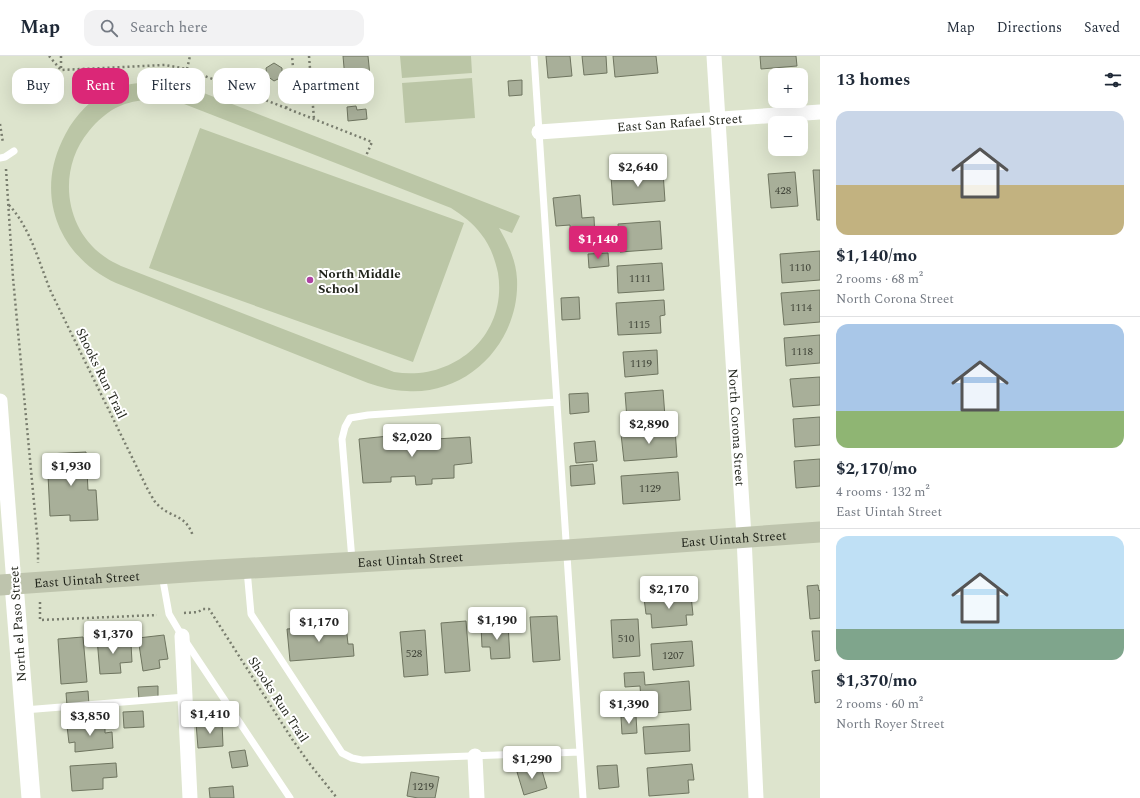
<!DOCTYPE html>
<html lang="en">
<head>
<meta charset="utf-8">
<style>
  body { margin:0; font-family:Spectral,serif; background:#f2f2f3; color:#1f2937; height:100vh; display:flex; flex-direction:column; font-size:15px; white-space:nowrap }
  * { box-sizing:border-box; margin:0 }
  p { font-size:13px; color:#747a83 }
  .icon { flex:none; width:22px; height:22px; fill:none; stroke:currentColor; stroke-width:2; stroke-linecap:round; stroke-linejoin:round }
  .map { position:relative; flex:1; overflow:hidden }
  .details { display:flex; flex-direction:column; background:#fff; width:320px }
  .details>* { flex:none }
  .banner { position:absolute; left:12px; top:12px; width:380px; height:36px; display:flex; gap:8px }
  .buttons { position:absolute; left:768px; top:12px; display:grid; gap:8px }
  .buttons a { display:grid; place-items:center; width:40px; height:40px; border-radius:8px; background:#fff; box-shadow:0 4px 16px #0002; font-size:20px }
  .price { position:absolute; translate:-50% -34px; padding:0 9px; border-radius:4px; background:#fff; color:#222; font-size:13px; line-height:26px; filter:drop-shadow(0 1px 2px #0008) }
  .price::after { content:''; position:absolute; left:50%; top:24px; width:12px; height:9px; margin-left:-6px; background:inherit; clip-path:polygon(0 0,100% 0,50% 100%) }
  .price.selected { background:#db2777; color:#fff }
  ul { padding:0; list-style:none }
  li { display:grid; align-content:center; gap:8px; height:212px; padding:0 16px }
  li+li { border-top:1px solid #e0e1e3 }
  li span { display:grid; place-items:center; height:124px; border-radius:12px; color:#555 }
  li>.icon { margin-inline-start:auto }
  span .icon { width:72px; height:72px; fill:#fffc; stroke-width:1 }
  li b { font-size:17px }
  h2 { display:flex; justify-content:space-between; align-items:center; height:48px; padding:0 16px; font-size:17px }
  .chip { padding:0 14px; border-radius:12px; background:#fff; box-shadow:0 4px 16px #0002; font-size:14px; line-height:36px }
  .chip.selected { background:#db2777; color:#fff }
  header { display:flex; align-items:center; gap:24px; box-sizing:border-box; height:56px; padding:0 20px; background:#fff; border-bottom:1px solid #e0e1e3 }
  header strong { font-size:19px }
  nav { display:flex; gap:22px; margin-inline-start:auto; font-size:14px }
  .search { width:280px; height:36px; background:#f2f2f3; display:flex; align-items:center; gap:10px; box-sizing:border-box; padding:0 14px; border-radius:12px; color:#747a83; font-size:15px }
  main { display:flex; flex:1; min-height:0 }
  .map>svg:first-child { display:block }
  .green { fill:#bbc6a6; fill-rule:evenodd }
  .building { fill:#a8af99; stroke:#6f7560 }
  .lines { fill:none; stroke-linecap:round; stroke-linejoin:round }
  .path { stroke:#797d6e; stroke-width:2.5; stroke-dasharray:2 3; stroke-linecap:butt }
  .service { stroke:#fff; stroke-width:7 }
  .minor { stroke:#fff; stroke-width:15 }
  .tertiary { stroke:#fff; stroke-width:19 }
  .secondary { stroke:#bec4ad; stroke-width:21 }
  .poi-dot { fill:#ae43a3; stroke:#fff; stroke-width:1.5 }
  .labels { text-anchor:middle; stroke-width:4; stroke-linejoin:round; paint-order:stroke }
  .number-label { font-size:11px; fill:#414539 }
  .street-label { font-size:13px; fill:#1f2219; stroke:#fff }
  .poi-label { font-size:13px; font-weight:bold; fill:#1f2219; stroke:#fff; text-anchor:start }
</style>
</head>
<body>
<header>
<strong>Map</strong>
<div class="search"><svg class="icon" aria-label="search" viewBox="0 0 24 24"><circle cx="10" cy="10" r="6"/><path d="M15 15l6 6"/></svg>Search here</div>
<nav><a>Map</a><a>Directions</a><a>Saved</a></nav>
</header>
<main>
<div class="map">
<svg width="820" height="742" viewBox="0 0 820 742">
  <rect width="100%" height="100%" fill="#dde4cd"/>
  <!-- green -->
  <path class="green" d="M400 0H471L472 17 402 22Z
    M472 22 475 62 405 67 402 27Z
    M148 26 174 27 196 34 520 160 512 177 499 172C508 188 516 204 517 223 520 285 469 339 407 335 393 335 381 331 368 327L116 227C60 201 35 142 62 85 71 65 85 48 104 37 118 30 133 27 148 26ZM156 43 179 46 451 152C462 159 473 167 481 178 490 189 495 203 498 217 508 279 454 326 394 316L121 210C116 207 110 205 105 201 64 173 57 113 89 75 97 65 108 55 120 50 131 45 144 44 156 43Z
    M200 72 464 167 413 306 149 212Z"/>
  <!-- building -->
  <path class="building" d="M343 0H368L370 20 345 23Z
    M546 0H570L572 20 548 22Z
    M582 0H606L607 17 584 19Z
    M613 0H656L658 17 615 21Z
    M760 0H796L797 10 761 13Z
    M274 7 282 12V21L274 25 267 20 266 12Z
    M522 24V39L509 40 508 25Z
    M356 50 357 54 366 53 367 63 348 65 347 51Z
    M813 114H820V164H817Z
    M663 116 665 145 613 149 611 120Z
    M795 116 798 150 771 152 768 118Z
    M580 139 582 162 594 161 595 184 571 186 570 169 556 170 553 142Z
    M660 165 662 193 620 196 618 168Z
    M820 195V224L782 227 780 198Z
    M608 197 609 210 589 212 588 198Z
    M662 207 664 234 618 237 617 210Z
    M820 234V266L784 269 781 237Z
    M579 241 580 263 562 264 561 242Z
    M664 244 665 259 660 260 661 277 618 279 616 247Z
    M820 279V307L786 310 784 282Z
    M657 294 658 318 625 321 623 296Z
    M820 321V349L793 351 790 323Z
    M663 334 665 361 627 363 625 337Z
    M588 337 589 356 570 358 569 338Z
    M820 361V389L795 391 793 363Z
    M675 373 677 401 624 405 621 378Z
    M399 379 400 385 470 381 472 407 454 409V422L432 423V428L416 429 415 420 391 421V426L363 427 359 383Z
    M595 385 597 405 576 407 574 387Z
    M86 396 88 434H96L98 464 70 465V459L50 460 47 398Z
    M820 403V430L796 432 794 405Z
    M593 408 595 428 571 430 570 410Z
    M678 416 680 444 623 448 621 420Z
    M818 529 819 535 820 534V562L810 563 807 530Z
    M691 539 693 559H686L687 569 652 572 651 558H646L644 542Z
    M557 560 560 604 533 606 530 561Z
    M638 563 640 600 613 602 611 564Z
    M466 565 470 615 445 617 441 567Z
    M508 568 510 602 491 603 490 591H482L481 570Z
    M346 569 348 588H353L354 600 290 605 287 573Z
    M425 574 428 619 404 621 400 576Z
    M812 575H820V604L815 605Z
    M164 579 168 603 159 604 160 612 143 615 138 582Z
    M119 580V589L131 588 132 606 120 607 121 617 100 618 97 582Z
    M83 581 87 626 61 628 58 583Z
    M692 585 694 610 653 614 651 588Z
    M820 614V646L815 647 812 615Z
    M644 616 645 629 689 625 691 654 642 658 640 630 625 631 624 617Z
    M158 630V643L139 644 138 631Z
    M88 635 89 649 67 650 66 637Z
    M143 655 144 671 124 672 123 656Z
    M636 660 637 677 622 678 621 661Z
    M222 666 223 690 198 692 196 667Z
    M105 667V677L112 676 113 692 75 696V686L69 687 67 670Z
    M689 668 690 695 645 698 643 671Z
    M245 694 248 710 232 712 229 696Z
    M116 707 117 721 103 722V733L72 735 70 710Z
    M540 708 547 732 524 739 517 716Z
    M692 708 694 724H688L689 737 649 740 647 712Z
    M617 709 619 731 599 733 597 710Z
    M411 716 439 721 435 742H418L407 740Z
    M233 730 234 742H210L209 732Z"/>
  <g class="lines">
    <!-- path -->
    <path class="path" d="M49 0 61 14 165 9 187 13 372 86 366 100
      M61 0V13
      M309 0 314 63
      M187 13 190 0
      M286 52 295 33 292 0
      M0 68 3 87
      M6 113 13 222 38 489V507
      M9 149C31 173 39 207 51 236L149 436C152 440 154 446 158 449 172 463 185 457 193 480
      M40 546V564L157 559
      M184 557 198 556 203 553H209L292 683 309 707 337 742"/>
    <!-- service -->
    <path class="service" d="M534 0 583 742
      M0 102 5 101 14 95
      M352 504 342 383 345 371 350 362 368 359 557 346
      M247 514 251 558 342 697 352 702 362 704 580 696
      M162 519 169 558 182 580 290 742
      M24 654 185 641"/>
    <!-- minor -->
    <g class="minor">
      <path id="s1" d="M714 0 744 481 756 742"/>
      <path id="s2" d="M539 76 820 56"/>
      <path d="M0 345 14 528"/>
      <path d="M182 580 190 742"/>
      <path d="M475 700 477 742"/>
    </g>
    <!-- tertiary -->
    <path class="tertiary" d="M14 528 31 742"/>
    <!-- secondary -->
    <path class="secondary" id="s3" d="M0 529 200 515 567 494 820 476"/>
  </g>
  <!-- markers -->
  <circle class="poi-dot" cx="310" cy="224" r="4"/>
  <g class="labels">
    <!-- number labels -->
    <g class="number-label">
      <text x="783" y="138">428</text>
      <text x="800" y="215">1110</text>
      <text x="640" y="226">1111</text>
      <text x="801" y="255">1114</text>
      <text x="639" y="272">1115</text>
      <text x="802" y="299">1118</text>
      <text x="641" y="311">1119</text>
      <text x="650" y="436">1129</text>
      <text x="626" y="586">510</text>
      <text x="414" y="601">528</text>
      <text x="673" y="603">1207</text>
      <text x="423" y="734">1219</text>
    </g>
    <!-- street labels -->
    <g class="street-label">
      <text dy="5" stroke="none"><textPath href="#s2" startOffset="141">East San Rafael Street</textPath></text>
      <text transform="translate(102 317) rotate(64)" y="5">Shooks Run Trail</text>
      <text dy="5" stroke="none"><textPath href="#s1" startOffset="372">North Corona Street</textPath></text>
      <text dy="5" stroke="none"><textPath href="#s3" startOffset="735">East Uintah Street</textPath></text>
      <text dy="5" stroke="none"><textPath href="#s3" startOffset="411">East Uintah Street</textPath></text>
      <text dy="5" stroke="none"><textPath href="#s3" startOffset="87">East Uintah Street</textPath></text>
      <text transform="translate(17 568) rotate(-94)" y="5">North el Paso Street</text>
      <text transform="translate(279 643) rotate(57)" y="5">Shooks Run Trail</text>
    </g>
    <!-- poi labels -->
    <g class="poi-label">
      <text x="318" y="222">North Middle<tspan x="318" dy="15">School</tspan></text>
    </g>
  </g>
</svg>
<div class="buttons">
<a>+</a>
<a>−</a>
</div>
<b class="price" style="left:638px;top:132px">$2,640</b>
<b class="price selected" style="left:598px;top:204px">$1,140</b>
<b class="price" style="left:649px;top:389px">$2,890</b>
<b class="price" style="left:412px;top:402px">$2,020</b>
<b class="price" style="left:71px;top:431px">$1,930</b>
<b class="price" style="left:669px;top:554px">$2,170</b>
<b class="price" style="left:497px;top:585px">$1,190</b>
<b class="price" style="left:319px;top:587px">$1,170</b>
<b class="price" style="left:113px;top:599px">$1,370</b>
<b class="price" style="left:629px;top:669px">$1,390</b>
<b class="price" style="left:210px;top:679px">$1,410</b>
<b class="price" style="left:90px;top:681px">$3,850</b>
<b class="price" style="left:532px;top:724px">$1,290</b>
<div class="banner">
<a class="chip">Buy</a>
<a class="chip selected">Rent</a>
<a class="chip">Filters</a>
<a class="chip">New</a>
<a class="chip">Apartment</a>
</div>
</div>
<section class="details">
<h2>13 homes<svg class="icon" aria-label="filters" viewBox="0 0 24 24"><path d="M4 7h16M4 17h16"/><circle cx="9" cy="7" r="2"/><circle cx="15" cy="17" r="2"/></svg></h2>
<ul>
<li><span style="background:linear-gradient(#c9d6e8 60%,#c2b280 0)"><svg class="icon" aria-label="home" viewBox="0 0 24 24"><path d="M3 11l9-7 9 7M6 9v11h12V9"/></svg></span><div><b>$1,140/mo</b><p>2 rooms · 68 m²</p><p>North Corona Street</p></div></li>
<li><span style="background:linear-gradient(#a9c7e8 70%,#8fb573 0)"><svg class="icon" aria-label="home" viewBox="0 0 24 24"><path d="M3 11l9-7 9 7M6 9v11h12V9"/></svg></span><div><b>$2,170/mo</b><p>4 rooms · 132 m²</p><p>East Uintah Street</p></div></li>
<li><span style="background:linear-gradient(#bfe0f5 75%,#7fa58c 0)"><svg class="icon" aria-label="home" viewBox="0 0 24 24"><path d="M3 11l9-7 9 7M6 9v11h12V9"/></svg></span><div><b>$1,370/mo</b><p>2 rooms · 60 m²</p><p>North Royer Street</p></div></li>
</ul>
</section>
</main>
</body>
</html>
